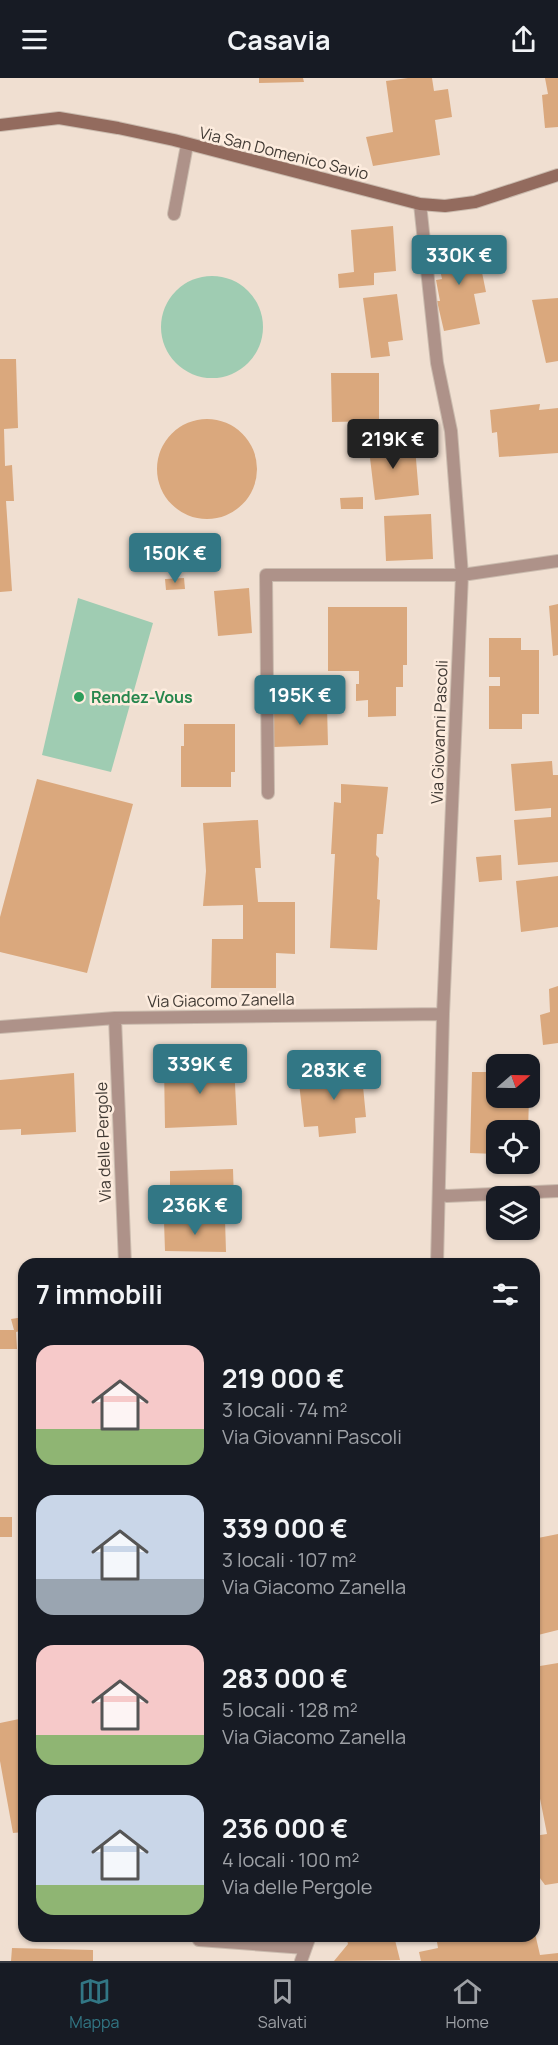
<!DOCTYPE html>
<html lang="it">
<head>
<meta charset="utf-8">
<style>
  body { margin:0; font-family:Manrope,sans-serif; background:#20242c; color:#f1f3f6; height:100vh; display:flex; flex-direction:column; font-size:22px; white-space:nowrap }
  * { box-sizing:border-box; margin:0 }
  p { font-size:20px; color:#9ea1a6 }
  .icon { flex:none; width:33px; height:33px; fill:none; stroke:currentColor; stroke-width:2; stroke-linecap:round; stroke-linejoin:round }
  .map { position:relative; flex:1; overflow:hidden }
  .details { position:absolute; left:18px; top:1180px; width:522px; height:684px; display:flex; flex-direction:column; background:#171b24; border-radius:18px; box-shadow:0 2px 4px #0004 }
  .details>* { flex:none }
  .needle { width:39px; rotate:70deg }
  .buttons { position:absolute; left:486px; top:976px; display:grid; gap:12px }
  .buttons a { display:grid; place-items:center; width:54px; height:54px; border-radius:12px; background:#171b24; box-shadow:0 2px 4px #0004; font-size:30px }
  .price { position:absolute; translate:-50% -51px; padding:0 14px; border-radius:6px; background:#327785; color:#fff; font-size:20px; line-height:39px; filter:drop-shadow(0 2px 3px #0008) }
  .price::after { content:''; position:absolute; left:50%; top:36px; width:18px; height:14px; margin-left:-9px; background:inherit; clip-path:polygon(0 0,100% 0,50% 100%) }
  .price.selected { background:#222; color:#fff }
  ul { padding:0; list-style:none }
  li { display:flex; align-items:center; gap:18px; height:150px; padding:0 18px }
  li span { display:grid; place-items:center; flex:none; width:168px; height:120px; border-radius:18px; color:#555 }
  li>.icon { margin-inline-start:auto }
  span .icon { width:72px; height:72px; fill:#fffc; stroke-width:1 }
  li b { font-size:26px }
  h2 { display:flex; justify-content:space-between; align-items:center; height:72px; padding:0 18px; font-size:26px }
  header { display:flex; justify-content:space-between; align-items:center; height:78px; padding:0 18px; background:#171b24; font-size:27px; font-weight:700 }
  .tab-bar { display:flex; justify-content:space-around; align-items:center; height:84px; border-top:2px solid #363941; background:#171b24; font-size:16px; color:#9ea1a6 }
  .tab-bar a { display:grid; justify-items:center; gap:3px }
  .tab-bar .selected { color:#327785 }
  .map>svg:first-child { display:block }
  .green { fill:#9fccb2 }
  .building { fill:#daa87d }
  .lines { fill:none; stroke-linecap:round; stroke-linejoin:round }
  .lane-casing { stroke:#cabbae; stroke-width:14 }
  .street-casing { stroke:#cabbae; stroke-width:14 }
  .secondary-casing { stroke:#cabbae; stroke-width:14 }
  .lane { stroke:#ae9289; stroke-width:12 }
  .street { stroke:#ae9289; stroke-width:12 }
  .secondary { stroke:#936b5e; stroke-width:12 }
  .leisure-dot { fill:#2e9e5b; stroke:#fdecde; stroke-width:2 }
  .labels { text-anchor:middle; stroke-width:5; stroke-linejoin:round; paint-order:stroke }
  .street-label { font-size:16px; fill:#413a34; stroke:#fdecde }
  .leisure-label { font-size:16px; font-weight:bold; fill:#27864d; stroke:#fdecde; text-anchor:start }
</style>
</head>
<body>
<header><svg class="icon" aria-label="menu" viewBox="0 0 24 24"><path d="M4 6h16M4 12h16M4 18h16"/></svg>Casavia<svg class="icon" aria-label="share" viewBox="0 0 24 24"><path d="M12 15V3M7 8l5-5 5 5M5 13v7h14v-7"/></svg></header>
<div class="map">
<svg width="558" height="1883" viewBox="0 0 558 1883">
  <rect width="100%" height="100%" fill="#f0dfd1"/>
  <!-- green -->
  <path class="green" d="M161 249a51 51 0 1 1 102 0a51 51 0 1 1-102 0Z
    M78 520 153 545 111 694 42 677Z"/>
  <!-- building -->
  <path class="building" d="M259 0H303L304 4 259 5Z
    M408 0H432L434 13 448 11 452 39 435 42 440 77 373 88 366 59 393 54 386 3Z
    M545 0H558V49L545 50 542 17 548 16Z
    M393 148 396 193 374 195V207L339 210 338 196 354 194 351 152Z
    M476 165 486 214 474 216 480 246 444 253 437 223H440L436 202 442 201 436 173Z
    M397 216 403 262 388 264 390 278 371 280 363 220Z
    M558 220V283L546 285 532 222Z
    M0 281H16L18 350 4 351 5 388 12 387 14 423H6L12 513 0 514Z
    M331 295H379V343L332 344Z
    M540 326 539 332 558 330V375L499 379 497 354 492 355 490 332Z
    M157 391a50 50 0 1 1 100 0a50 50 0 1 1-100 0Z
    M393 360 394 372 415 369 419 417 375 422 368 363Z
    M363 419V431H341L340 420Z
    M431 436 433 481 386 483 384 438Z
    M184 500 185 511 166 512 165 501Z
    M249 510 252 555 218 558 214 513Z
    M558 526V577L553 578 549 528Z
    M328 529H407V587H403V609H396V638L368 639V622L356 623V606H359V593H328Z
    M489 560H521V572H539V636H522V651H489V608H500V599H489Z
    M327 628 328 667 274 669 272 630Z
    M184 646H235V694H231V709H181V668H184Z
    M552 683 553 697H558V784L518 787 514 742 551 739V730L515 733 511 686Z
    M37 701 133 726 87 895 0 874V839Z
    M341 706 388 709 383 756H377L376 777 379 780 377 821 380 822 377 872 330 870 335 776H331L334 724 341 725Z
    M258 742 261 790H255L258 824H295V876L276 875V910H211L212 861H243V827L203 828 206 793 203 745Z
    M501 777 502 802 479 804 476 779Z
    M558 798V849L521 854 516 803Z
    M558 908V965L543 967 540 937 550 934 549 911Z
    M234 985 237 1047 165 1050 164 987Z
    M361 988 366 1039 355 1040 356 1055 319 1059 318 1048 304 1049 299 1005 318 1003 317 992Z
    M472 994H496V1020H529L528 1053H496V1076L470 1075Z
    M74 995 76 1054 21 1057V1051L0 1052V1002Z
    M233 1091 234 1123 170 1125V1093Z
    M225 1141 226 1174 165 1173 164 1143Z
    M24 1239V1252L16 1254 17 1271H0V1252H14L11 1241Z
    M0 1439H12V1459H0Z
    M558 1456V1552L534 1558V1475L537 1474 538 1460Z
    M19 1471 24 1472V1493L18 1492Z
    M558 1585V1805L545 1807 534 1792V1758L547 1756 534 1690V1589Z
    M24 1640V1754L13 1755 0 1683V1645Z
    M534 1851 540 1877 558 1875V1883H421L419 1874 438 1870 436 1858H534Z
    M346 1858H394L400 1882 334 1883 348 1866Z
    M12 1870 93 1872V1883H11Z"/>
  <g class="lines">
    <!-- lane casing -->
    <g class="lane-casing">
      <path id="lane" d="M174 136 187 67"/>
    </g>
    <!-- street casing -->
    <g class="street-casing">
      <path id="street" d="M420 126 437 285 451 353 462 497 443 936 437 1186
        M268 715 266 497H462L558 483
        M115 940 125 1186
        M0 949 115 940 443 936
        M439 1116 447 1118 558 1113
        M197 1858 199 1862 305 1870
        M301 1883 310 1858"/>
    </g>
    <!-- secondary casing -->
    <g class="secondary-casing">
      <path id="secondary" d="M0 47 59 40 118 50 174 62 420 126 445 128 475 124 558 97"/>
    </g>
    <!-- lane -->
    <use href="#lane" class="lane"/>
    <!-- street -->
    <use href="#street" class="street"/>
    <!-- secondary -->
    <use href="#secondary" class="secondary"/>
  </g>
  <!-- markers -->
  <circle class="leisure-dot" cx="79" cy="619" r="6"/>
  <g class="labels">
    <!-- street labels -->
    <g class="street-label">
      <text transform="translate(284 75) rotate(14)" y="6">Via San Domenico Savio</text>
      <text transform="translate(439 654) rotate(-88)" y="6">Via Giovanni Pascoli</text>
      <text transform="translate(221 922) rotate(-1)" y="6">Via Giacomo Zanella</text>
      <text transform="translate(103 1064) rotate(-92)" y="6">Via delle Pergole</text>
    </g>
    <!-- leisure labels -->
    <g class="leisure-label">
      <text x="91" y="625">Rendez-Vous</text>
    </g>
  </g>
</svg>
<div class="buttons">
<a><svg class="needle" viewBox="-14 -14 28 28"><path d="M0-13l5 13h-10z" fill="#e53935"/><path d="M0 13l5-13h-10z" fill="#9ea1a6"/></svg></a>
<a><svg class="icon" aria-label="locate" viewBox="0 0 24 24"><circle cx="12" cy="12" r="6"/><path d="M12 2v4M12 18v4M2 12h4M18 12h4"/></svg></a>
<a><svg class="icon" aria-label="layers" viewBox="0 0 24 24"><path d="M12 4l9 5-9 5-9-5zM3 14l9 5 9-5"/></svg></a>
</div>
<b class="price" style="left:459px;top:208px">330K €</b>
<b class="price selected" style="left:393px;top:392px">219K €</b>
<b class="price" style="left:175px;top:506px">150K €</b>
<b class="price" style="left:300px;top:648px">195K €</b>
<b class="price" style="left:200px;top:1017px">339K €</b>
<b class="price" style="left:334px;top:1023px">283K €</b>
<b class="price" style="left:195px;top:1158px">236K €</b>
<section class="details">
<h2>7 immobili<svg class="icon" aria-label="filters" viewBox="0 0 24 24"><path d="M4 7h16M4 17h16"/><circle cx="9" cy="7" r="2"/><circle cx="15" cy="17" r="2"/></svg></h2>
<ul>
<li><span style="background:linear-gradient(#f6c9c9 70%,#8fb573 0)"><svg class="icon" aria-label="home" viewBox="0 0 24 24"><path d="M3 11l9-7 9 7M6 9v11h12V9"/></svg></span><div><b>219 000 €</b><p>3 locali · 74 m²</p><p>Via Giovanni Pascoli</p></div></li>
<li><span style="background:linear-gradient(#c9d6e8 70%,#9aa5b1 0)"><svg class="icon" aria-label="home" viewBox="0 0 24 24"><path d="M3 11l9-7 9 7M6 9v11h12V9"/></svg></span><div><b>339 000 €</b><p>3 locali · 107 m²</p><p>Via Giacomo Zanella</p></div></li>
<li><span style="background:linear-gradient(#f6c9c9 75%,#8fb573 0)"><svg class="icon" aria-label="home" viewBox="0 0 24 24"><path d="M3 11l9-7 9 7M6 9v11h12V9"/></svg></span><div><b>283 000 €</b><p>5 locali · 128 m²</p><p>Via Giacomo Zanella</p></div></li>
<li><span style="background:linear-gradient(#c9d6e8 75%,#8fb573 0)"><svg class="icon" aria-label="home" viewBox="0 0 24 24"><path d="M3 11l9-7 9 7M6 9v11h12V9"/></svg></span><div><b>236 000 €</b><p>4 locali · 100 m²</p><p>Via delle Pergole</p></div></li>
</ul>
</section>
</div>
<nav class="tab-bar">
<a class="selected"><svg class="icon" aria-label="map" viewBox="0 0 24 24"><path d="M3 6l6-2 6 2 6-2v14l-6 2-6-2-6 2zM9 4v14M15 6v14"/></svg>Mappa</a>
<a><svg class="icon" aria-label="saved" viewBox="0 0 24 24"><path d="M7 4h10v16l-5-4-5 4z"/></svg>Salvati</a>
<a><svg class="icon" aria-label="home" viewBox="0 0 24 24"><path d="M3 11l9-7 9 7M6 9v11h12V9"/></svg>Home</a>
</nav>
</body>
</html>
